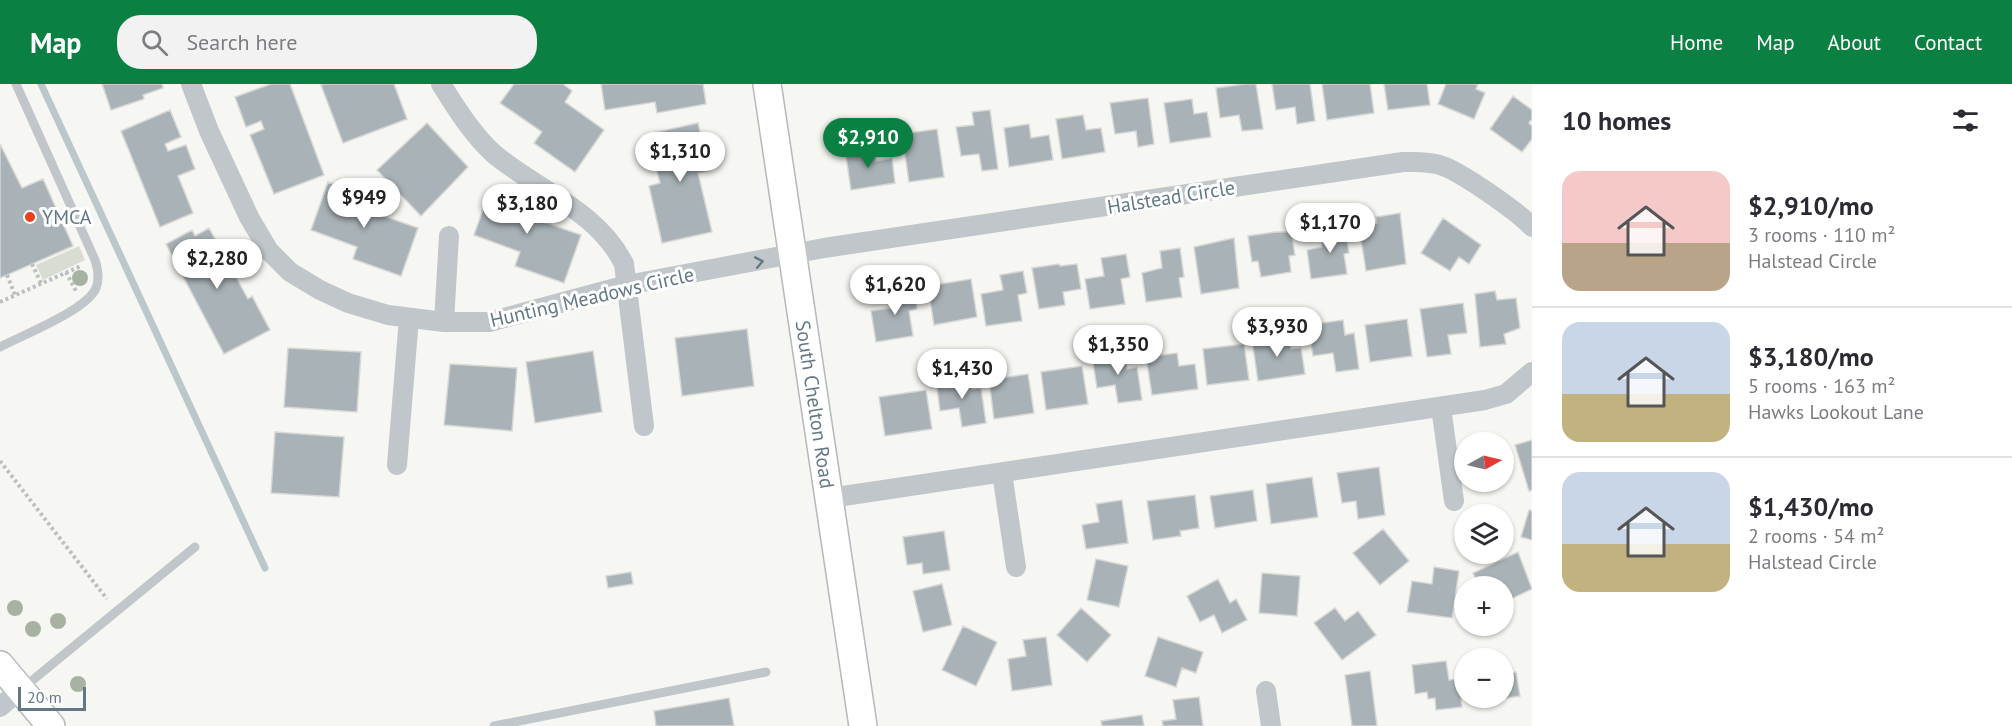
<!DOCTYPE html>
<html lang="en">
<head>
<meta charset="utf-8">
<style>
  body { margin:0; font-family:"PT Sans",sans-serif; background:#f2f2f3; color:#2b2b33; height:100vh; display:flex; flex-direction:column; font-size:22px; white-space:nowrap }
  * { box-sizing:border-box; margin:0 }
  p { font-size:20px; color:#7c7c81 }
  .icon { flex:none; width:33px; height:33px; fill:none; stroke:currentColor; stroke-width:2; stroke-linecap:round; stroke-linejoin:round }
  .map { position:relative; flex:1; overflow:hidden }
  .panel { display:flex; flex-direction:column; background:#fff; width:480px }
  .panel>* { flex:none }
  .needle { width:39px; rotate:82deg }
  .controls { position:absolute; left:1454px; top:348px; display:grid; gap:12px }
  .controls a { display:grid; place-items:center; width:60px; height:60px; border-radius:50%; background:#fff; box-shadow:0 2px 4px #0004; font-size:30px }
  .scale { position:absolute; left:18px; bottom:15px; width:68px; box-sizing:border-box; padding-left:6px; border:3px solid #637885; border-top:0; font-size:16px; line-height:21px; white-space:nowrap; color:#637885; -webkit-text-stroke:4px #fff; paint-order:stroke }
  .price { position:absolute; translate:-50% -51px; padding:0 14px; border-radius:21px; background:#fff; color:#222; font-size:20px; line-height:39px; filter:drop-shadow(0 2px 3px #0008) }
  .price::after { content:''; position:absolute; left:50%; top:36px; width:18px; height:14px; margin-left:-9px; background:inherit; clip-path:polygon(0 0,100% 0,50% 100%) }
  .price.on { background:#0b8043; color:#fff }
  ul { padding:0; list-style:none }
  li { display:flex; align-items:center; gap:18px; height:150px; padding:0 30px }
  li+li { border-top:2px solid #e1e1e2 }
  li span { display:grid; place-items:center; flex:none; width:168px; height:120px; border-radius:18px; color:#555 }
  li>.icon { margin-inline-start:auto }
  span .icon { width:72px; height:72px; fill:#fffc; stroke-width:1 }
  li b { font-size:26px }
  h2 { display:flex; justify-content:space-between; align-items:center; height:72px; padding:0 30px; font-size:26px }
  header { display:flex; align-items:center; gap:36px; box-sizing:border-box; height:84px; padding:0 30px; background:#0b8043; color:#fff }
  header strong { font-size:28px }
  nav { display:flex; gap:33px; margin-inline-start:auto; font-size:21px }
  .search { width:420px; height:54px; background:#f2f2f3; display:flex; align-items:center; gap:15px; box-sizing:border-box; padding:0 21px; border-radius:24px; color:#7c7c81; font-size:22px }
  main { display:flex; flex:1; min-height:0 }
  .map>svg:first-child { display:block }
  .green { fill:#d7ddd3 }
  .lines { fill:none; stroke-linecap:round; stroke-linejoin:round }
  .stream { stroke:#bac8cc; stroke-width:7 }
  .building { fill:#a9b3b7; stroke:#d7d7d5; stroke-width:1.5 }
  .secondary-casing { stroke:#b3b9bd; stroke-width:30 }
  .path { stroke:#bcbfc1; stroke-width:4; stroke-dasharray:3 3; stroke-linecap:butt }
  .lane { stroke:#c0c6c9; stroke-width:9 }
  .street { stroke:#c0c6c9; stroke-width:20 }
  .secondary { stroke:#fff; stroke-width:27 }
  .tree { fill:#a8b2a3 }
  .oneway { stroke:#637885 }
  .poi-dot { fill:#ec3e1c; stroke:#fff; stroke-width:2 }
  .labels { text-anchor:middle; stroke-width:6; stroke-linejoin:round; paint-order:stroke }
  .street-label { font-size:20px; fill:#637885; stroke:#fff }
  .poi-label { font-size:20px; fill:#637885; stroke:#fff; text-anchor:start }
</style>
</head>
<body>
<header>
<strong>Map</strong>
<div class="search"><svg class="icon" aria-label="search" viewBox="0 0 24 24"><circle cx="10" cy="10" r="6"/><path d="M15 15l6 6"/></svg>Search here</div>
<nav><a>Home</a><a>Map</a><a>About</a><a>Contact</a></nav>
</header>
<main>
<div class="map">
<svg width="1532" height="642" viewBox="0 0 1532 642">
  <rect width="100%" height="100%" fill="#f6f6f2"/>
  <!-- green -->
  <path class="green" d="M79 162 85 176 43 196 36 181Z"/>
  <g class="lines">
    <!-- stream -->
    <path class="stream" d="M41 0 265 484"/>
  </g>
  <!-- building -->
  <path class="building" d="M102 0H162L163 4 143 11 144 15 111 26Z
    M271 0H290L324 91 274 110 250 51 264 45 261 37 246 43 235 13Z
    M324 0H394L407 35 343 59 321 1Z
    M514 0H563L572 7 565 18 604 46 575 88 534 59 542 48 500 19Z
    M601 0H703L706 20 657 29 655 18 605 26Z
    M1245 0H1256L1263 45 1242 47 1239 31 1220 34 1216 4Z
    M1272 0H1310L1315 37 1297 40 1295 23 1276 26Z
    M1322 0H1370L1374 29 1327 36Z
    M1384 0H1427L1430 21 1388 26Z
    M1446 0H1478L1476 5 1485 9 1474 35 1438 20Z
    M1513 12 1532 26V35L1529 39 1532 42V55L1522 68 1490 45Z
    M1148 14 1154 60 1138 63 1136 47 1115 50 1110 19Z
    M1192 15 1194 30 1207 28 1211 53 1170 59 1164 19Z
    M170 26 181 53 165 60 168 67 186 61 195 85 178 92 193 129 160 143 121 47Z
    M990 26 998 85 982 87 979 70 961 72 956 43 974 41 972 28Z
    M1083 31 1086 46 1101 44 1105 68 1062 75 1056 35Z
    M427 39 468 83 421 132 377 86Z
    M698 39 709 87 698 89 712 148 662 159 649 102 660 99 648 50Z
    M1029 40 1031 54 1049 51 1053 76 1009 83 1004 44Z
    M937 45 944 93 909 98 902 50Z
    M0 60 22 104 43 95 73 162 0 194Z
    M874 62 876 77 892 74 895 99 851 106 845 66Z
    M328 98 377 116 372 128 418 144 401 192 353 175 357 163 311 146Z
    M491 103 540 121 535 135 581 151 564 199 515 182 520 168 474 151Z
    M1400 129 1406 180 1366 187 1359 142 1377 139 1376 133Z
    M1443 134 1481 161 1469 180 1459 173 1450 187 1421 169Z
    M1344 138 1349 169 1344 170 1347 190 1311 195 1307 166 1322 163V159L1327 158 1324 141Z
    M209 144 248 215 252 212 270 246 224 270 166 160 192 146 195 152Z
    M1275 148H1291L1295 171 1289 172 1291 188 1261 193 1258 177 1252 178 1248 152Z
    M1234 154 1239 204 1201 210 1194 163Z
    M1180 164 1184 193 1179 194 1182 213 1146 218 1142 189 1162 184 1160 167Z
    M1126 170 1130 193 1121 195 1125 220 1090 225 1085 195 1104 192 1101 174Z
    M1059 180 1060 182 1077 180 1081 205 1063 208 1065 221 1039 225 1032 184Z
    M1023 187 1027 209 1018 211 1022 237 986 242 981 210 1003 206 1000 191Z
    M971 195 977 233 934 241 928 202Z
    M914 203 917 225 909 227 913 252 876 258 871 227 891 224 889 207Z
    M1495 207 1497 216 1516 214 1520 244 1504 250 1506 260 1480 263 1475 210Z
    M1463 219 1467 249 1448 251 1451 270 1427 273 1420 225Z
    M1407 235 1412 272 1370 278 1365 241Z
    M1343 236 1345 251 1354 249 1359 285 1336 288 1333 269 1313 272 1308 241Z
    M747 245 754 302 682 312 675 254Z
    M1289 251 1291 265 1301 264 1305 290 1258 297 1252 256Z
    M1244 260 1249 296 1207 301 1203 265Z
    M288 264 361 268 357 328 284 323Z
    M593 267 602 328 535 339 526 278Z
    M1125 268 1127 285 1137 283 1142 316 1118 319 1115 301 1097 304 1092 272Z
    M1177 269 1179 282 1195 280 1198 305 1152 311 1146 273Z
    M450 280 517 284 512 347 444 341Z
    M1082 282 1088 320 1046 326 1041 288Z
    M1028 290 1034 329 994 335 989 296Z
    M970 291 972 305 981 304 986 339 962 343 959 324 940 327 936 296Z
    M926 306 932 345 885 352 879 313Z
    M275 348 344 353 339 413 271 409Z
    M1532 356V406L1529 407 1515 361Z
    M1379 383 1385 431 1358 435 1356 417 1342 419 1337 389Z
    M1312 393 1318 433 1271 440 1266 400Z
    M1253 406 1257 437 1215 444 1210 412Z
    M1195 411 1199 444 1180 447 1181 452 1153 456 1147 417Z
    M1122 416 1128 459 1086 465 1082 441 1099 438 1096 420Z
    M1529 426 1532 427V456L1521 453Z
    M1383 445 1409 477 1380 501 1353 469Z
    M944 447 950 486 923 490 922 479 907 481 903 453Z
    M1518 468 1532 505 1509 516 1503 502H1479L1473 489Z
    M1096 475 1128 482 1119 523 1087 516Z
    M1434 483 1459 487 1452 534 1407 528 1412 497 1432 500Z
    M631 488 633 500 608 504 606 492Z
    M1262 489 1300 492 1297 532 1259 529Z
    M1218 495 1230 519 1236 515 1247 536 1222 549 1214 531 1200 538 1187 512Z
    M942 500 952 541 923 548 913 507Z
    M1081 524 1111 551 1087 578 1057 551Z
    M1335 524 1345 537 1358 527 1376 551 1342 576 1314 539Z
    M963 542 997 558 976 602 942 586Z
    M1046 553 1052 601 1012 607 1008 575 1026 572 1023 556Z
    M1158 553 1203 568 1196 589 1182 584 1176 603 1145 592Z
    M1446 577 1449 596 1459 595 1462 623 1436 626 1435 614 1428 615 1427 608 1415 610 1412 581Z
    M1370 587 1377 642H1352L1345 591Z
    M1516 588 1520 612 1474 619 1473 614H1503V590Z
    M1199 613 1203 642H1163L1162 637 1176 635 1173 616Z
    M729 614 734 642H656L654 627Z
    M1142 631 1144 642H1102L1101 637Z"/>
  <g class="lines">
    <!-- secondary casing -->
    <g class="secondary-casing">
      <g id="secondary">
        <path id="s1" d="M767 0 863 642"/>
        <path d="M0 581 51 642"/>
      </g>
    </g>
    <!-- path -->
    <path class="path" d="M32 180 41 199
      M66 188 76 207
      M7 191 15 211
      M0 218 81 182
      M0 377 107 515"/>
    <!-- lane -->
    <path class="lane" d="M0 263C23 251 87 226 96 204 100 194 98 185 95 176L16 0
      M23 604 195 463
      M494 642 766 588"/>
    <!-- street -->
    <path class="street" d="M191 0 209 47 249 133 269 167 290 188 320 206 348 219 388 231 444 238H489L627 201 824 164 1403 78C1416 78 1427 77 1440 81 1460 87 1517 127 1532 143
      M441 0C456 24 473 51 494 70 537 106 598 127 624 180L644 342
      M444 238 449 152
      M1441 323 1454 417
      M397 381 409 234
      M1002 389 1016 483
      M830 414 1485 316 1506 310 1532 288
      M1266 607 1271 642
      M0 623 21 605"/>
    <!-- secondary -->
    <use href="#secondary" class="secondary"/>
  </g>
  <!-- trees -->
  <g class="tree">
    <circle cx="80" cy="194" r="8"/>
    <circle cx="15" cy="524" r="8"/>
    <circle cx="58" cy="537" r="8"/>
    <circle cx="33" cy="545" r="8"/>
    <circle cx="78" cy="600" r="8"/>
  </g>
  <!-- one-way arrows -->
  <defs><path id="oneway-chevron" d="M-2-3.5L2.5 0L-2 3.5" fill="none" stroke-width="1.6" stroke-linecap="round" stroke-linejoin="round" transform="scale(1.5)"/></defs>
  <use class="oneway" href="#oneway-chevron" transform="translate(759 178) rotate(-11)"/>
  <!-- markers -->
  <circle class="poi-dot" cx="30" cy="133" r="6"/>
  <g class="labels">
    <!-- street labels -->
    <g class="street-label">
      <text transform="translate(1171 113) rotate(-9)" y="7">Halstead Circle</text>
      <text transform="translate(592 213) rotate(-13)" y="7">Hunting Meadows Circle</text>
      <text dy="7" stroke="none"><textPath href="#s1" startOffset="324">South Chelton Road</textPath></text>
    </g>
    <!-- poi labels -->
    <g class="poi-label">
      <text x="42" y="140">YMCA</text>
    </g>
  </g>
</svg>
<div class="controls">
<a><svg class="needle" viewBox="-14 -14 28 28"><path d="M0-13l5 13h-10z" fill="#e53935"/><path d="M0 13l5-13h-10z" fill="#7c7c81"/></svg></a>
<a><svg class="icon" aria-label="layers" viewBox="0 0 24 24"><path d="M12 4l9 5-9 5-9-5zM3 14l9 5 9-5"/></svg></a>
<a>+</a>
<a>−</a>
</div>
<div class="scale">20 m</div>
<b class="price on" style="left:868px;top:85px">$2,910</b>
<b class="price" style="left:680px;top:99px">$1,310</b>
<b class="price" style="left:364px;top:145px">$949</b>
<b class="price" style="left:527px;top:151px">$3,180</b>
<b class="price" style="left:1330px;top:170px">$1,170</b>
<b class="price" style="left:217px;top:206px">$2,280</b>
<b class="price" style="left:895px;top:232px">$1,620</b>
<b class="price" style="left:1277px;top:274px">$3,930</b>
<b class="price" style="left:1118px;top:292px">$1,350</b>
<b class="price" style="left:962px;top:316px">$1,430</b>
</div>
<section class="panel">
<h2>10 homes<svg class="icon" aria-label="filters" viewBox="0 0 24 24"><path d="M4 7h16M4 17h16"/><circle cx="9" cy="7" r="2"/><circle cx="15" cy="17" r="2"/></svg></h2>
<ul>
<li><span style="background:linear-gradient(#f6c9c9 60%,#b9a48a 0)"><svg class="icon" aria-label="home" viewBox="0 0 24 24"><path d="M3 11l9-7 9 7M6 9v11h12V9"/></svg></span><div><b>$2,910/mo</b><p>3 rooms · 110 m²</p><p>Halstead Circle</p></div></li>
<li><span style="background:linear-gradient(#c9d6e8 60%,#c2b280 0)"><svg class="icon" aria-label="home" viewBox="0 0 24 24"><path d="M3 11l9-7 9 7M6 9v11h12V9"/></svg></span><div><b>$3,180/mo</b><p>5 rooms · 163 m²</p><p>Hawks Lookout Lane</p></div></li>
<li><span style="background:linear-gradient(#c9d6e8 60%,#c2b280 0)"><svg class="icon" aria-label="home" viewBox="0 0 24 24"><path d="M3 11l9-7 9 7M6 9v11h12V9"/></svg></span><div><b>$1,430/mo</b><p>2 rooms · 54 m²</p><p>Halstead Circle</p></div></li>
</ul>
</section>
</main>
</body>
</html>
